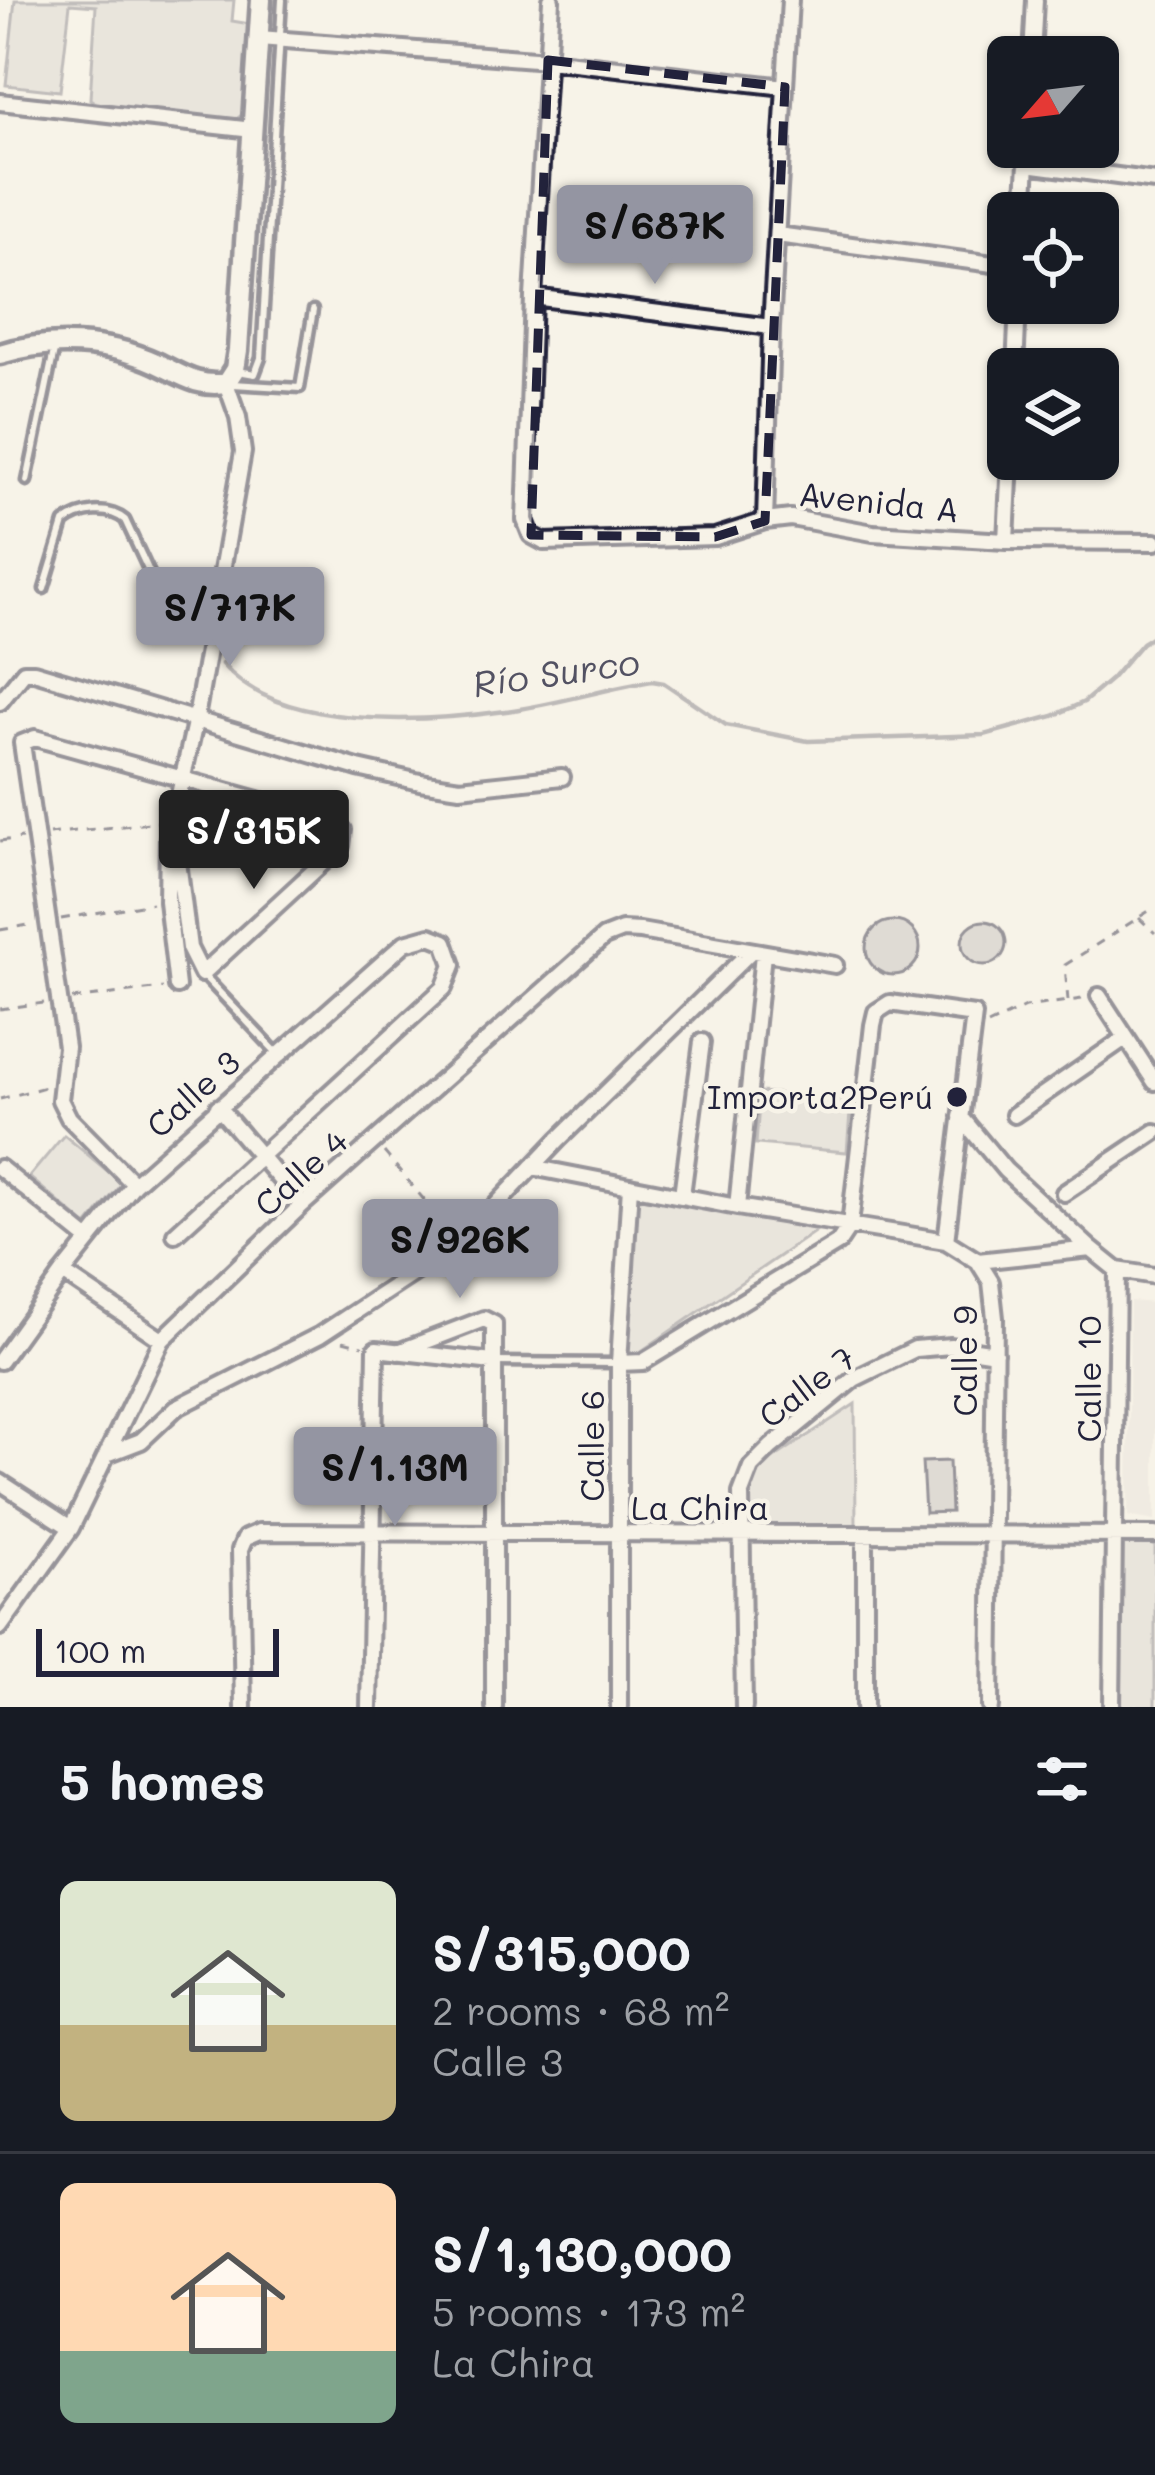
<!DOCTYPE html>
<html lang="en">
<head>
<meta charset="utf-8">
<style>
  body { margin:0; font-family:Mali,sans-serif; background:#20242c; color:#f1f3f6; height:100vh; display:flex; flex-direction:column; font-size:45px; white-space:nowrap }
  * { box-sizing:border-box; margin:0 }
  p { font-size:39px; color:#9ea1a6 }
  .icon { flex:none; width:66px; height:66px; fill:none; stroke:currentColor; stroke-width:2; stroke-linecap:round; stroke-linejoin:round }
  .map { position:relative; height:1707px; overflow:hidden }
  .side { display:flex; flex-direction:column; background:#171b24; flex:1 }
  .side>* { flex:none }
  .needle { width:78px; rotate:242deg }
  .tools { position:absolute; left:987px; top:36px; display:grid; gap:24px }
  .tools a { display:grid; place-items:center; width:132px; height:132px; border-radius:18px; background:#171b24; box-shadow:0 3px 9px #0004; font-size:60px }
  .scale { position:absolute; left:36px; bottom:30px; width:243px; box-sizing:border-box; padding-left:12px; border:6px solid #22223b; border-top:0; font-size:33px; line-height:42px; white-space:nowrap; color:#22223b; -webkit-text-stroke:9px #f7f3e8; paint-order:stroke }
  .price { position:absolute; translate:-50% -102px; padding:0 27px; border-radius:12px; background:#9495a2; color:#111; font-size:39px; line-height:78px; filter:drop-shadow(0 3px 6px #0008) }
  .price::after { content:''; position:absolute; left:50%; top:72px; width:36px; height:27px; margin-left:-18px; background:inherit; clip-path:polygon(0 0,100% 0,50% 100%) }
  .price.current { background:#222; color:#fff }
  ul { padding:0; list-style:none }
  li { display:flex; align-items:center; gap:36px; height:300px; padding:0 60px }
  li+li { border-top:3px solid #363941 }
  li span { display:grid; place-items:center; flex:none; width:336px; height:240px; border-radius:18px; color:#555 }
  li>.icon { margin-inline-start:auto }
  span .icon { width:144px; height:144px; fill:#fffc; stroke-width:1 }
  li b { font-size:51px }
  h2 { display:flex; justify-content:space-between; align-items:center; height:144px; padding:0 60px; font-size:51px }
  .map>svg:first-child { display:block }
  .built { fill:#e7e3db }
  .green { fill:#d8d5cf; stroke:#7d7c85; stroke-width:3 }
  .lines { fill:none; stroke-linecap:round; stroke-linejoin:round }
  .stream { stroke:#76747f; stroke-width:4.5 }
  .building { fill:#c2bfbd; stroke:#22223b; stroke-width:3 }
  .lane-casing { stroke:#22223b; stroke-width:15 }
  .street-casing { stroke:#22223b; stroke-width:22 }
  .secondary-casing { stroke:#22223b; stroke-width:27 }
  .path { stroke:#22223b; stroke-width:3; stroke-dasharray:9 9; stroke-linecap:butt }
  .lane { stroke:#f7f3e8; stroke-width:6 }
  .street { stroke:#f7f3e8; stroke-width:14 }
  .secondary { stroke:#f7f3e8; stroke-width:18 }
  .marked { fill:none; stroke:#22223b; stroke-width:9; stroke-dasharray:24 15; stroke-linejoin:round }
  .poi-dot { fill:#22223b; stroke:#f7f3e8; stroke-width:4.5 }
  .labels { text-anchor:middle; stroke-width:9; stroke-linejoin:round; paint-order:stroke }
  .street-label { font-size:33px; fill:#22223b; stroke:#f7f3e8 }
  .poi-label { font-size:33px; fill:#22223b; stroke:#f7f3e8; text-anchor:end }
  .water-label { font-size:36px; font-style:italic; fill:#535263; stroke:#f7f3e8 }
</style>
</head>
<body>
<div class="map">
<svg width="1155" height="1707" viewBox="0 0 1155 1707">
  <rect width="100%" height="100%" fill="#f7f3e8"/>
  <filter id="ink" filterUnits="userSpaceOnUse"><feTurbulence type="fractalNoise" baseFrequency=".00833" numOctaves="2"/><feDisplacementMap in="SourceGraphic" scale="24" xChannelSelector="R" yChannelSelector="G"/><feConvolveMatrix kernelMatrix="1 2 1 2 8 2 1 2 1" color-interpolation-filters="sRGB"/></filter>
  <g filter="url(#ink)">
    <!-- built -->
    <path class="built" d="M1130 1301 1155 1303V1521L1128 1516Z"/>
    <!-- green -->
    <path class="green" d="M15 0H234L232 21 250 24 243 114 234 121 96 103 90 99 96 6 70 4 60 91 6 85Z
      M760 1092 851 1099 847 1152 756 1144Z
      M64 1135 122 1183 87 1226 29 1177Z
      M634 1197 820 1228 627 1361Z
      M855 1404 856 1526 744 1527 748 1490 765 1464Z
      M1122 1541 1155 1545V1707H1119Z"/>
    <g class="lines">
      <!-- stream -->
      <path class="stream" d="M222 664C279 732 426 722 506 711 555 705 603 689 652 681L664 683 726 725 808 741 984 735 1053 716 1084 702 1111 679 1142 643 1155 635"/>
    </g>
    <!-- building -->
    <path class="building" d="M962 943a22 22 0 1 1 44 0a22 22 0 1 1-44 0Z
      M866 948a27 27 0 1 1 54 0a27 27 0 1 1-54 0Z
      M949 1461 951 1512 925 1513 922 1462Z"/>
    <g class="lines">
      <!-- lane casing -->
      <g class="lane-casing">
        <path id="lane" d="M238 371 255 374 261 358 282 0
          M233 384 300 388 313 310
          M27 481 55 346
          M44 589 64 523C81 510 108 506 125 520L174 625 207 635
          M202 974 278 1054
          M496 1362 615 1363"/>
      </g>
      <!-- street casing -->
      <g class="street-casing">
        <path id="street" d="M551 0 533 297 525 520 531 535 544 542 715 537 765 521 791 518 873 533 1006 541 1155 542
          M259 38 548 60 785 87
          M1032 57 1035 0
          M0 102 253 130
          M1027 164 1155 181
          M1024 213 1028 147
          M777 235 1008 266
          M533 297 771 327
          M1015 369 1018 303
          M765 521 771 327 790 0
          M1006 541 1010 459
          M0 702 24 672H34L358 768 420 782 460 788 562 777
          M168 839 167 901 177 986
          M1099 996 1155 1082
          M218 1107 302 1205
          M1014 1115 1125 1038
          M961 1117 1005 1170 1091 1249 1117 1270 1155 1276
          M532 1167 737 1207 946 1241 978 1261 991 1282 995 1318 991 1707
          M0 1168 89 1240
          M134 1184 69 1118 60 1100 66 1047 22 743 35 738 331 820 343 830 341 846 202 974 189 948 173 822 196 718 243 452 238 417 226 383
          M1064 1193 1155 1132
          M682 1195 702 1042
          M737 1207 763 954
          M978 1261 1091 1249
          M63 1273 162 1340
          M398 1352 484 1319 494 1324V1707
          M0 1361 63 1273 134 1184 405 943 430 936 445 942 453 965 444 988 175 1234
          M619 1363 643 1362 838 1243 850 1225 873 1025 876 1012 890 1003 974 1015 946 1241
          M107 1454 141 1441 176 1408 320 1335 460 1243 559 1139 750 952
          M0 1482 71 1528
          M865 1534V1707
          M0 1627 71 1528 162 1340 302 1205 604 937 622 930 640 931 835 965
          M243 1707 240 1550 245 1538 259 1532 1155 1535
          M369 1707 376 1349 493 1362
          M619 1707V1363L630 1186
          M744 1707 741 1493 751 1467 771 1447 854 1379 915 1349 951 1346 995 1353
          M1112 1707 1117 1270"/>
      </g>
      <!-- secondary casing -->
      <g class="secondary-casing">
        <path id="secondary" d="M0 354C49 338 108 341 156 363 180 374 198 388 226 383L235 369 238 350 261 0"/>
      </g>
      <!-- path -->
      <path class="path" d="M49 834 159 822
        M0 841 22 838
        M1139 918 1155 933
        M61 919 152 903
        M0 930 34 924
        M72 999 163 988
        M1068 1001 1065 965 1155 907
        M0 1009 44 1003
        M988 1025 1025 1007 1082 999
        M0 1099 45 1087
        M384 1152 451 1232
        M343 1341 363 1346"/>
      <!-- lane -->
      <use href="#lane" class="lane"/>
      <!-- street -->
      <use href="#street" class="street"/>
      <!-- secondary -->
      <use href="#secondary" class="secondary"/>
    </g>
  </g>
  <!-- marked area -->
  <path d="M0 0H1155V1707H0ZM548 60 785 87 765 521 715 537 531 535Z" fill="#f7f3e8" fill-opacity=".55" fill-rule="evenodd"/>
  <path class="marked" d="M548 60 785 87 765 521 715 537 531 535Z"/>
  <!-- markers -->
  <circle class="poi-dot" cx="957" cy="1097" r="12"/>
  <g class="labels">
    <!-- street labels -->
    <g class="street-label">
      <text transform="translate(879 502) rotate(6)" y="12">Avenida A</text>
      <text transform="translate(193 1094) rotate(-42)" y="12">Calle 3</text>
      <text transform="translate(301 1173) rotate(-42)" y="12">Calle 4</text>
      <text transform="translate(965 1361) rotate(-90)" y="12">Calle 9</text>
      <text transform="translate(1089 1379) rotate(-90)" y="12">Calle 10</text>
      <text transform="translate(807 1387) rotate(-37)" y="12">Calle 7</text>
      <text transform="translate(592 1446) rotate(-90)" y="12">Calle 6</text>
      <text x="700" y="1520">La Chira</text>
    </g>
    <!-- poi labels -->
    <g class="poi-label">
      <text x="933" y="1109">Importa2Perú</text>
    </g>
    <!-- water labels -->
    <g class="water-label">
      <text transform="translate(556 673) rotate(-8)" y="13">Río Surco</text>
    </g>
  </g>
</svg>
<div class="tools">
<a><svg class="needle" viewBox="-14 -14 28 28"><path d="M0-13l5 13h-10z" fill="#e53935"/><path d="M0 13l5-13h-10z" fill="#9ea1a6"/></svg></a>
<a><svg class="icon" aria-label="locate" viewBox="0 0 24 24"><circle cx="12" cy="12" r="6"/><path d="M12 2v4M12 18v4M2 12h4M18 12h4"/></svg></a>
<a><svg class="icon" aria-label="layers" viewBox="0 0 24 24"><path d="M12 4l9 5-9 5-9-5zM3 14l9 5 9-5"/></svg></a>
</div>
<div class="scale">100 m</div>
<b class="price" style="left:655px;top:287px">S/687K</b>
<b class="price" style="left:230px;top:669px">S/717K</b>
<b class="price current" style="left:254px;top:892px">S/315K</b>
<b class="price" style="left:460px;top:1301px">S/926K</b>
<b class="price" style="left:395px;top:1529px">S/1.13M</b>
</div>
<section class="side">
<h2>5 homes<svg class="icon" aria-label="filters" viewBox="0 0 24 24"><path d="M4 7h16M4 17h16"/><circle cx="9" cy="7" r="2"/><circle cx="15" cy="17" r="2"/></svg></h2>
<ul>
<li><span style="background:linear-gradient(#dfe7d0 60%,#c2b280 0)"><svg class="icon" aria-label="home" viewBox="0 0 24 24"><path d="M3 11l9-7 9 7M6 9v11h12V9"/></svg></span><div><b>S/315,000</b><p>2 rooms · 68 m²</p><p>Calle 3</p></div></li>
<li><span style="background:linear-gradient(#ffd9b3 70%,#7fa58c 0)"><svg class="icon" aria-label="home" viewBox="0 0 24 24"><path d="M3 11l9-7 9 7M6 9v11h12V9"/></svg></span><div><b>S/1,130,000</b><p>5 rooms · 173 m²</p><p>La Chira</p></div></li>
</ul>
</section>
</body>
</html>
